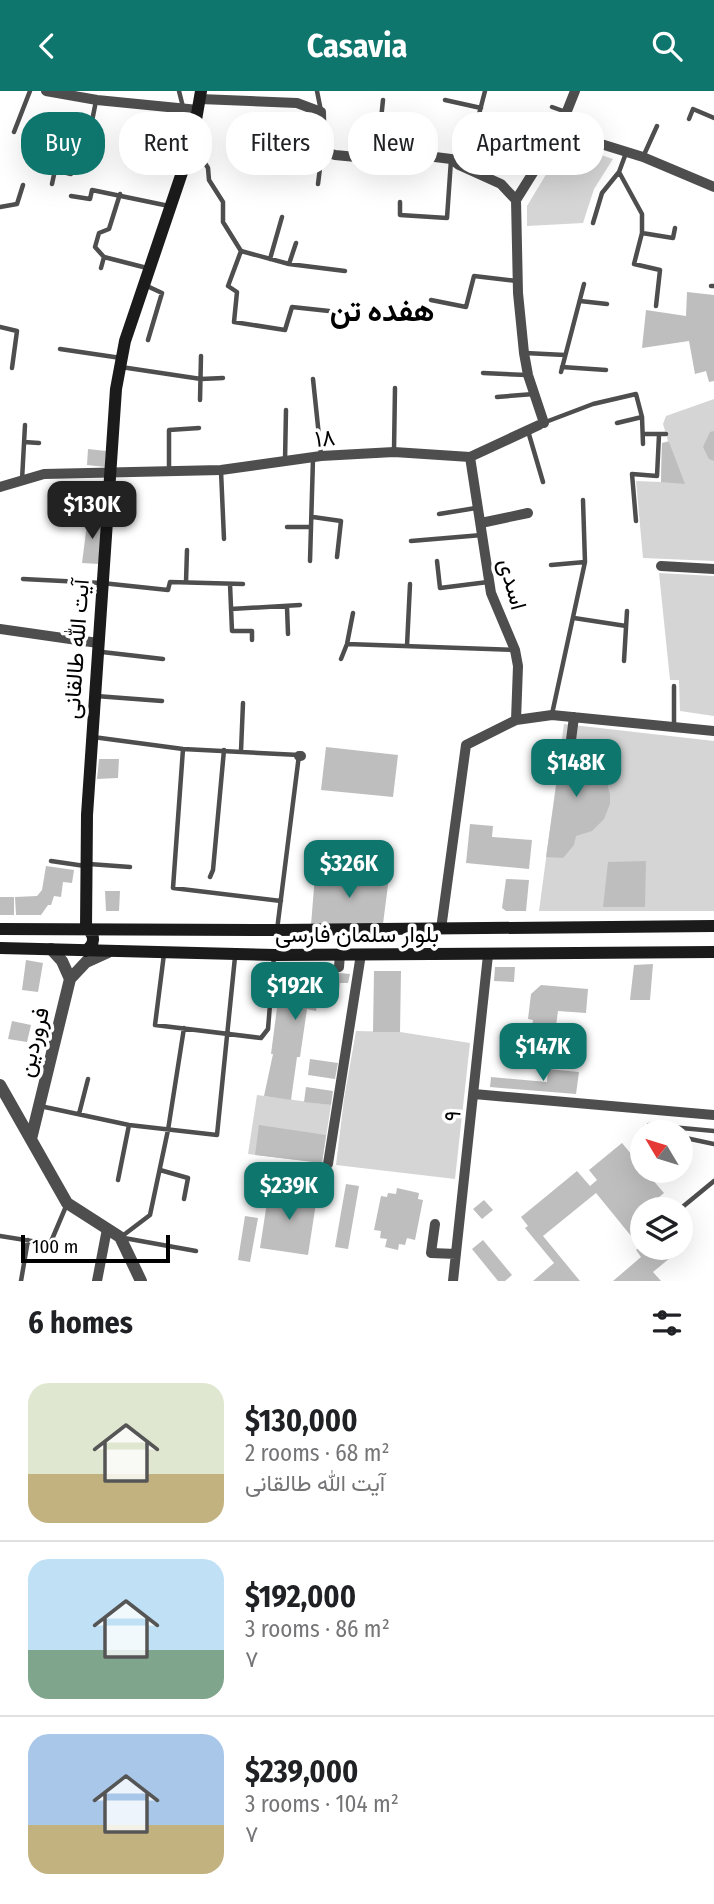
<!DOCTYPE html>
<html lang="en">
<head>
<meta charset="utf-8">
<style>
  body { margin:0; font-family:"Fira Sans Condensed",Vazirmatn,sans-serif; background:#f6f6f6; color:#202124; height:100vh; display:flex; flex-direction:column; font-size:26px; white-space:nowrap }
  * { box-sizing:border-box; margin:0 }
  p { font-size:23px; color:#757577 }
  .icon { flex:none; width:38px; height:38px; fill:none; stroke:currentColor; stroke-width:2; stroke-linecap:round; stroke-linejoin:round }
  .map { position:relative; height:1190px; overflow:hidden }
  .details { display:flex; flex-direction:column; background:#fff; flex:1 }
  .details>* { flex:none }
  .guide { position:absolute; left:21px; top:21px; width:672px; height:63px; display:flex; gap:14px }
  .needle { width:46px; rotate:308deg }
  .controls { position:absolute; left:630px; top:1029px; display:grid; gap:14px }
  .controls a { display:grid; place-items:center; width:63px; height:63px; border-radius:50%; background:#fff; box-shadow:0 7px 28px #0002; font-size:35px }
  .scale { position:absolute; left:21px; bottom:18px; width:149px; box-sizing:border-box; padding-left:7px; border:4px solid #000; border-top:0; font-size:19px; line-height:24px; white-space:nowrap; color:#000; -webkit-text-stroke:5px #fff; paint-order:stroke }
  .price { position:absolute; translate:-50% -60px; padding:0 16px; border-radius:14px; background:#0f766e; color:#fff; font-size:23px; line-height:46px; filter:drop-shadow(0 2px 4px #0008) }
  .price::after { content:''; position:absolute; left:50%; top:42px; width:21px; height:16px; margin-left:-10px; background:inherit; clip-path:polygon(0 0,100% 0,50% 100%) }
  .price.selected { background:#222; color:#fff }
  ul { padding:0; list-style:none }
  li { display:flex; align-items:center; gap:21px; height:175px; padding:0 28px }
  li+li { border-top:2px solid #e0e0e0 }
  li span { display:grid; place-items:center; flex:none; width:196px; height:140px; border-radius:21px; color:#555 }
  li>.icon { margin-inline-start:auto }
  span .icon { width:84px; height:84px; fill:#fffc; stroke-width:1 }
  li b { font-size:30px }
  h2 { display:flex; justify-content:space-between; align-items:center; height:84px; padding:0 28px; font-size:30px }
  .tag { padding:0 24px; border-radius:28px; background:#fff; box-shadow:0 7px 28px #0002; font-size:24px; line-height:63px }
  .tag.selected { background:#0f766e; color:#fff }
  header { display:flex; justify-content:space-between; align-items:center; height:91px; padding:0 28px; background:#0f766e; color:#fff; font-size:32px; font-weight:700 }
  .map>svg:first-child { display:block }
  .green { fill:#d5d5d5 }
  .building { fill:#bebebe }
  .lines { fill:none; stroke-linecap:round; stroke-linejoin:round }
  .service { stroke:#4e4e4e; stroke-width:4.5 }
  .minor { stroke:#4e4e4e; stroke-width:10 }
  .tertiary { stroke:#4e4e4e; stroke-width:12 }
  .secondary { stroke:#1b1b1b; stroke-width:12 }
  .labels { text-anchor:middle; stroke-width:7; stroke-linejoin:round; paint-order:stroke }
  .street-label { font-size:23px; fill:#000; stroke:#fff }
  .district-label { font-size:30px; font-weight:bold; fill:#000; stroke:#fff }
</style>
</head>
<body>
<header><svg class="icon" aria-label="back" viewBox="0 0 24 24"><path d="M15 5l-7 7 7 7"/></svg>Casavia<svg class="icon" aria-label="search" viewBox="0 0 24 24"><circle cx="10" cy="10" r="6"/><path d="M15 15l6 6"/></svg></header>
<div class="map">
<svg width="714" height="1190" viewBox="0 0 714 1190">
  <rect width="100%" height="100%" fill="#fff"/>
  <!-- green -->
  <path class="green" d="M565 52 613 68 594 98 583 132 527 135V115Z
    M714 308V470L643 467 636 390 661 391 662 352 668 350 663 333 666 325Z
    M659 482 714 485V625L680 620 679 589H670Z
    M564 633 714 650V820H539Z
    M356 940 400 941 470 952 455 1088 336 1074 344 1008Z
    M257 1004 331 1014 322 1072 248 1063Z"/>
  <!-- building -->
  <path class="building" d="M145 40 163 44 162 50 179 52 173 68 141 63Z
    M687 201 714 204V290L709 291 706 280 695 283 689 250 642 257 646 219 686 225Z
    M714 340V370L709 368 703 356 710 341Z
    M669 351 685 393 661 391 662 352Z
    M88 358 106 360 105 376 87 374Z
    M88 425 101 427 99 473 82 472Z
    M563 648 580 650 589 661 587 672 601 682 606 688 610 704V713L604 728 592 740 576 745 574 754 563 767 546 766Z
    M326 656 398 664 393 706 321 699Z
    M99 668H119L118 687 97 688Z
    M470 733 493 735 492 746 532 749 529 778 466 772Z
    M646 770 645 816H603L608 771Z
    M46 775 74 779 72 792 63 791 61 806 54 805 51 814H48L41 824H16L15 806 37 805 42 799Z
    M315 784 389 786 383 833 311 834Z
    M506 788 529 789 526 820H506L502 817Z
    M105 800H120L119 820H106Z
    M0 806H14V824H0Z
    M26 869 43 872 38 901 22 899Z
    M653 873 650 909H630L634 874Z
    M280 875 314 876 311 893 320 895 321 888 327 889 328 881 350 883 348 892H340L339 900 326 910 318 909 316 920 307 918 300 966H297L291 1009 264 1005 273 963H271L277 917 274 916Z
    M495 876H515L514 891 494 890Z
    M374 880H401L400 941H373Z
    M541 894 588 898 586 922 558 920 552 965 528 961 533 929 528 928 531 903Z
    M12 930 31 934 27 951 8 948Z
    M310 968 338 972 335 988 308 984Z
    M548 978 579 981 576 1003 490 996 491 986 547 991Z
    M306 996 333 1000 331 1014 304 1011Z
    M259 1034 326 1044 322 1072 255 1064Z
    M622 1052 642 1076V1080H645L664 1102 648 1115 651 1118H642V1125L633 1132 642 1144V1157H681V1146L687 1153 653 1181 661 1190H613L641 1166 636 1159 640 1156 596 1102 543 1145 580 1190H533L554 1172 525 1137 528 1135 521 1126 577 1080 590 1095 597 1089 589 1079Z
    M346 1093 359 1095 348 1158 335 1156Z
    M295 1095 310 1097 308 1111 316 1112 308 1164 260 1157 269 1098 284 1100 283 1108 293 1109Z
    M397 1097 419 1102 418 1108 423 1109 415 1149 407 1147 405 1154 399 1153 398 1159 385 1156 387 1148 380 1147 381 1140 374 1139 381 1105 387 1106 388 1102 396 1103Z
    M484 1109 493 1119 482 1128 473 1118Z
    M245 1125 258 1127 250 1171 238 1169Z
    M483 1149 512 1184 505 1190H498L472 1158Z"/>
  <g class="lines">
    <!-- service -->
    <path class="service" d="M179 0 183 16
      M317 0 321 20
      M445 9 481 17
      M552 16 566 21
      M689 28 693 18 714 27
      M476 35 485 0
      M14 41 30 0
      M195 56 208 77 209 89 223 111V131L241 160 228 195 237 201 234 231 285 239 292 216 329 220
      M643 66 657 35
      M377 67 383 9
      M460 73 470 52
      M619 81 642 123V142L634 173 660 179 656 215
      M71 83 38 75 46 45 87 55 96 10
      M52 93 55 79
      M318 93 322 61
      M71 105 90 108 92 99 169 115
      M400 111V124L447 127 451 69
      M0 116 17 113 23 94
      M593 132 602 102 619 81 626 62
      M642 142 673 147 675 137
      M241 160 289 173 345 180
      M104 166 147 177
      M270 168 282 126
      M289 173 296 152
      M101 177 104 166 95 156 99 142 109 138 120 103
      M147 195 162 202 148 249
      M711 195H714
      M431 209 466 216 474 185 517 190
      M580 210 607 213
      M0 236 17 240 12 277
      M60 258 121 267
      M525 262 565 264
      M121 276 201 288 223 287
      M562 276 606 279
      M561 281 584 193
      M483 282 527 284
      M313 288 321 364
      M497 306 534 303
      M200 309 201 265
      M543 332 593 313 636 303 642 326 643 353
      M617 332 642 326
      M528 340 543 391
      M643 343H666
      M24 351 39 352
      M394 360 395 297
      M285 370 286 319
      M169 379V339L199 337
      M221 380 224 448
      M22 389 25 334
      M439 423 476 417
      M313 426 341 430 337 466
      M636 430 632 383 657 385 659 344
      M287 436H311
      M411 450 482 444
      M310 470 313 368
      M437 470 440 497 488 491
      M551 474 585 471
      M23 488 102 492 168 499 170 491 243 493
      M186 491 187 459
      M230 493 232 540H252V549
      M287 516 288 543
      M231 518 300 514
      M574 527 626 535
      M347 553 514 559
      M407 555 410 493
      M102 561 163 568
      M341 568 347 553 353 522
      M624 570 627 520
      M96 605 162 610
      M552 623 585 471 583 409
      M674 636V595
      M93 646 183 658 299 664 277 839
      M183 658 173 797 281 810
      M241 660 243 612
      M51 770 85 775
      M89 773 130 776
      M210 786 213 779 224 659
      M164 863 155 934 261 947 268 938 274 865
      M40 1015 129 1034 217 1044 235 866
      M79 1023 88 988
      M649 1041V1034L714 1040
      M681 1046 714 1053
      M160 1079 188 1087 184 1108
      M118 1089 129 1034
      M680 1118 714 1090
      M0 1145 50 1153 67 1113
      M121 1146 150 1124 168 1039 184 937
      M124 1147 196 1160
      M21 1190 28 1149"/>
    <!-- minor -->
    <path class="minor" d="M46 0 97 9 198 19
      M200 8 297 12 321 21 322 60 335 64 377 68 411 63 451 68 459 74 501 93 516 109
      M559 40 643 66 714 96
      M544 332 528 284 524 262 518 202 516 109 559 40 575 0
      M470 366 491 502 515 559 518 575 516 629
      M0 396 44 383 221 379 321 365 394 361 470 366 539 334
      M481 432 528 422
      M661 475 714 478
      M0 538 98 552
      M571 649 574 626
      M299 665H301
      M441 838 466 654 516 629 552 624 714 640
      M339 876 340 863
      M474 1003 714 1024
      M328 1073 361 863
      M435 1133 431 1162 456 1163
      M97 1190 107 1138
      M453 1190 488 864"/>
    <!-- tertiary -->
    <path class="tertiary" d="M51 858 62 870 70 888
      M0 994 67 1112 120 1146 141 1190
      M31 1048 70 888 86 871 108 861"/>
    <!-- secondary -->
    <path class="secondary" d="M0 838 277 839 714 835
      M0 857 275 864 714 861
      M85 860C95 854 96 844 86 837L87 724 116 298 125 250 192 52 201 0"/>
  </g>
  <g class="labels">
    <!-- street labels -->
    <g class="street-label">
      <text transform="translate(325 347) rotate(-6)" y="8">۱۸</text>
      <text transform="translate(513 493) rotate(75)" y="8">اسدی</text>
      <text transform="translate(76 558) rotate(-86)" y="8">آیت الله طالقانی</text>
      <text x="357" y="851">بلوار سلمان فارسی</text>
      <text transform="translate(33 951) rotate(-76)" y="8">فروردین</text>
      <text transform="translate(452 1025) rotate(-84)" y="8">۹</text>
    </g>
    <!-- district labels -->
    <g class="district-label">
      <text x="382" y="230">هفده تن</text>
    </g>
  </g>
</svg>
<div class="controls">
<a><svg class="needle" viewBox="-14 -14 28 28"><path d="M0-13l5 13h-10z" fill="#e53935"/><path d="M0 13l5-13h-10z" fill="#757577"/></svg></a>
<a><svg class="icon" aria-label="layers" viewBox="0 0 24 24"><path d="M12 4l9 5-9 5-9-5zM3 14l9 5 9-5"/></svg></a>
</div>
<div class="scale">100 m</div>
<b class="price selected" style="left:92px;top:450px">$130K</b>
<b class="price" style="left:576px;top:708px">$148K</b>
<b class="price" style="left:349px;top:809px">$326K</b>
<b class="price" style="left:295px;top:931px">$192K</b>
<b class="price" style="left:543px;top:992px">$147K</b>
<b class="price" style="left:289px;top:1131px">$239K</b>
<div class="guide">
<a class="tag selected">Buy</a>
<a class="tag">Rent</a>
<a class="tag">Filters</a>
<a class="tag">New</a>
<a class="tag">Apartment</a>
</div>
</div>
<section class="details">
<h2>6 homes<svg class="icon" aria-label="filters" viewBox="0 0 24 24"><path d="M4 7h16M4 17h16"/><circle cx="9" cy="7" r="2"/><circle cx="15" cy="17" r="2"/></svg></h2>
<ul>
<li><span style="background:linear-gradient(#dfe7d0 65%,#c2b280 0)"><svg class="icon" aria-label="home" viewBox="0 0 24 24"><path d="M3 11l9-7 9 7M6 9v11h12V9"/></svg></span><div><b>$130,000</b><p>2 rooms · 68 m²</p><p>آیت الله طالقانی</p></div></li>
<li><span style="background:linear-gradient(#bfe0f5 65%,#7fa58c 0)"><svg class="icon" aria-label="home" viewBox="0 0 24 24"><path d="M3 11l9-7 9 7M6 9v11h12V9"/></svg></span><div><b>$192,000</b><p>3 rooms · 86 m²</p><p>۷</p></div></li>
<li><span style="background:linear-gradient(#a9c7e8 65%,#c2b280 0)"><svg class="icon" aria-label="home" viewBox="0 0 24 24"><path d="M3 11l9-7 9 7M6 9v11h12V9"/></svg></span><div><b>$239,000</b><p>3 rooms · 104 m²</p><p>۷</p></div></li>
</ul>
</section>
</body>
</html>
